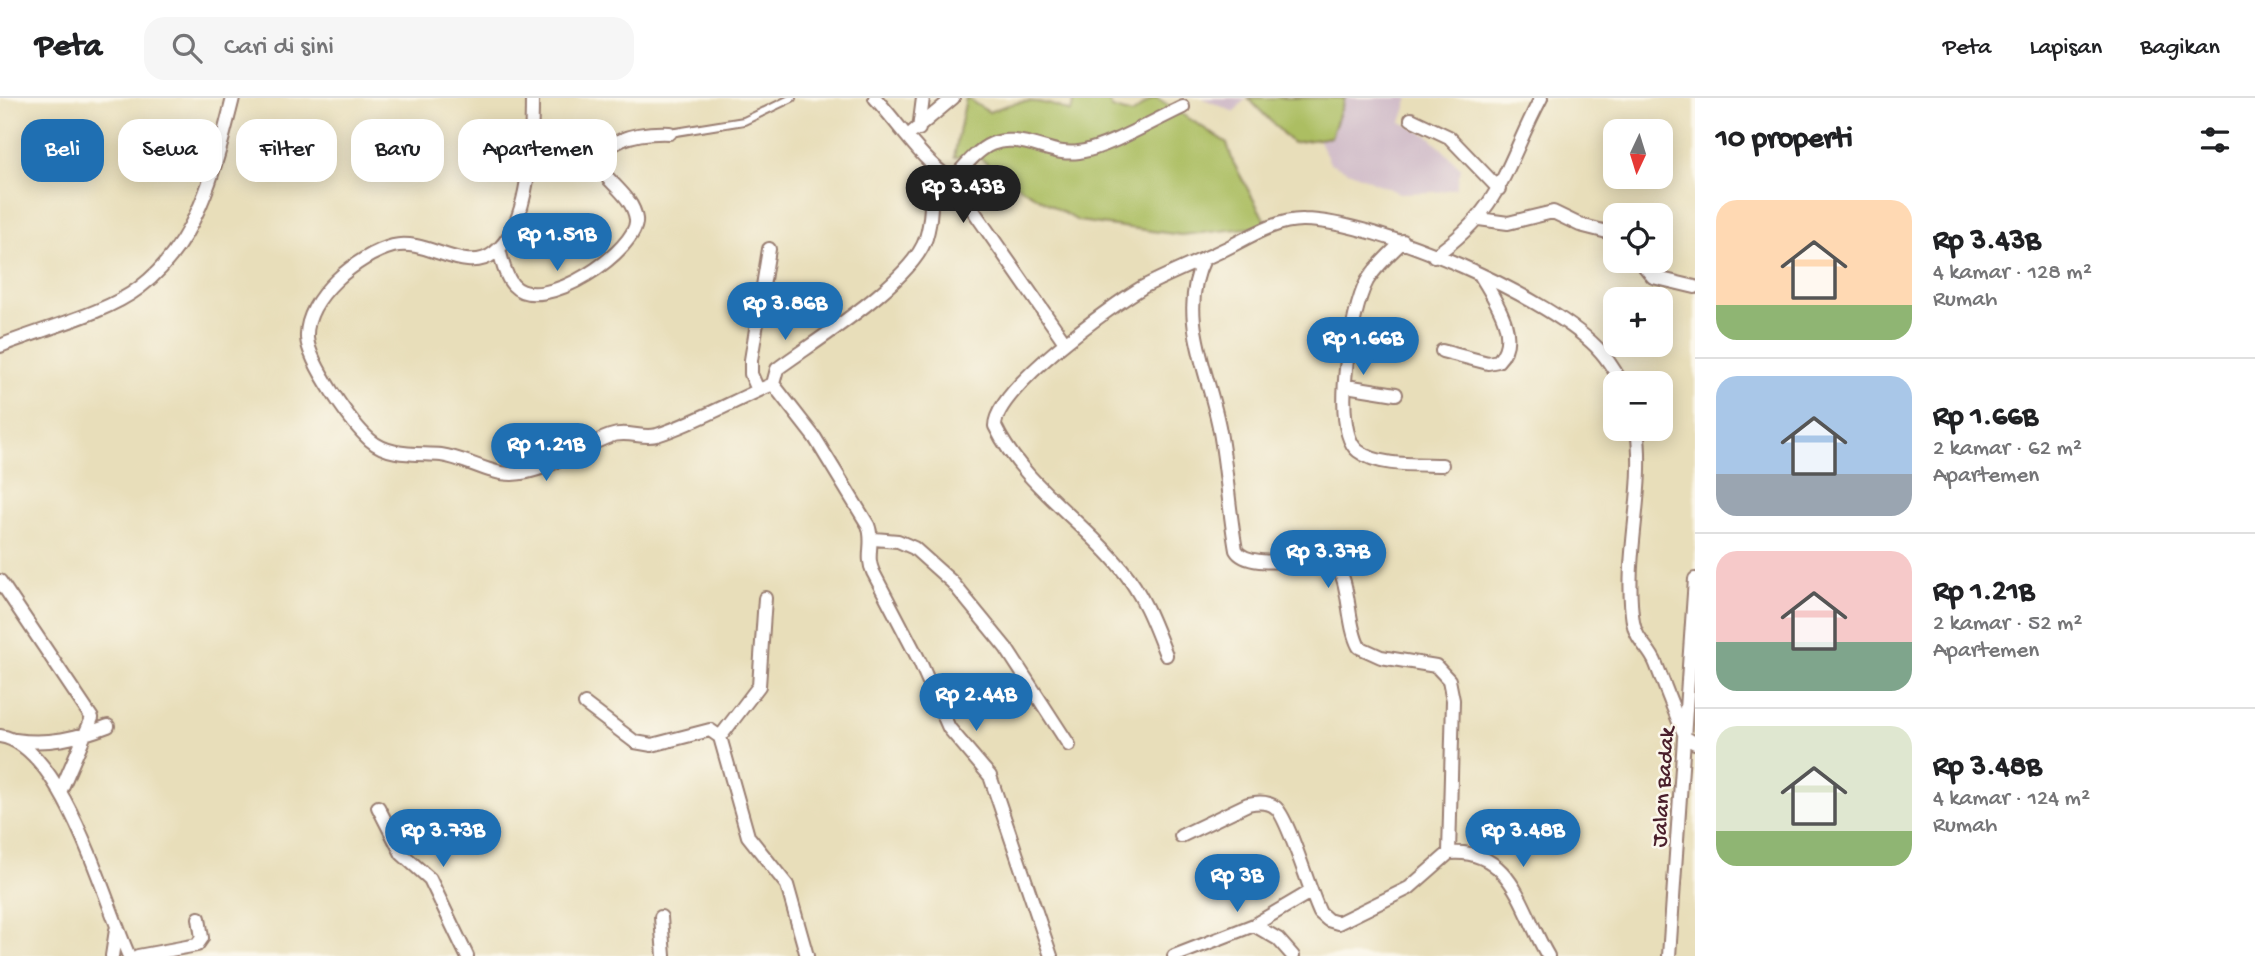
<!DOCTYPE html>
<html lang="id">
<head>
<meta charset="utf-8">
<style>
  body { margin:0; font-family:"Gochi Hand",sans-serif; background:#f6f6f6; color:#202124; height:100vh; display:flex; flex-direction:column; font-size:26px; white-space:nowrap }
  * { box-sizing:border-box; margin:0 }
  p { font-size:23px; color:#757577 }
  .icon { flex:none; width:38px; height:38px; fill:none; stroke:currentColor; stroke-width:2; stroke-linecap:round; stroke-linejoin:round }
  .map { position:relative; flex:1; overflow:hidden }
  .details { display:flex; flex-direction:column; background:#fff; width:560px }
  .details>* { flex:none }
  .banner { position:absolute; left:21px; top:21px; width:665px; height:63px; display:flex; gap:14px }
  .needle { width:46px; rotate:184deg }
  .tools { position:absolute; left:1603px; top:21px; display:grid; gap:14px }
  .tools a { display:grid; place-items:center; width:70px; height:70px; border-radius:14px; background:#fff; box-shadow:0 4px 18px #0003; font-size:35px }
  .price { position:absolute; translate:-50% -60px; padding:0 16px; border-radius:24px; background:#1f6fb2; color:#fff; font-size:23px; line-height:46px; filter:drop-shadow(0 2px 4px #0008) }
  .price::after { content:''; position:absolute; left:50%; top:42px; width:21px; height:16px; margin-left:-10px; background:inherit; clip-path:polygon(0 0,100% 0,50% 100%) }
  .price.active { background:#222; color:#fff }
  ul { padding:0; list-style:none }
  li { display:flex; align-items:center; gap:21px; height:175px; padding:0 21px }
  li+li { border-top:2px solid #e0e0e0 }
  li span { display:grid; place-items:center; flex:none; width:196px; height:140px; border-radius:21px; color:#555 }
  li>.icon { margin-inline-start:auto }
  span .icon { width:84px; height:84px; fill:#fffc; stroke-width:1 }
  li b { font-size:30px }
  h2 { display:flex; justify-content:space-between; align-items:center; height:84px; padding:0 21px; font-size:30px }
  .chip { padding:0 24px; border-radius:21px; background:#fff; box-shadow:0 4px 18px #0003; font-size:24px; line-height:63px }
  .chip.active { background:#1f6fb2; color:#fff }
  header { display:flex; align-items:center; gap:42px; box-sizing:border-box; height:98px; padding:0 35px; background:#fff; border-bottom:2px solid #e0e0e0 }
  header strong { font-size:33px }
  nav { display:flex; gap:38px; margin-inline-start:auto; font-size:24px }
  .search { width:490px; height:63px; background:#f6f6f6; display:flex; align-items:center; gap:18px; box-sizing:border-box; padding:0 24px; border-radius:21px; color:#757577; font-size:26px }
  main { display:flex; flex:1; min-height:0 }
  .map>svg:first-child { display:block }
  .industrial { fill:#d1bdc9 }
  .green { fill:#acbe62; stroke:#7b6e46; stroke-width:2 }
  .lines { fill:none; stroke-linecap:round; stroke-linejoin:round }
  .lane-casing { stroke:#997e72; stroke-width:10 }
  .street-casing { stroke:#997e72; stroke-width:16 }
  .lane { stroke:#fff; stroke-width:6 }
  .street { stroke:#fff; stroke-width:12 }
  .labels { text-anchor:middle; stroke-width:5; stroke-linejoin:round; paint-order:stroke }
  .street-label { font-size:23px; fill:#4a1f2b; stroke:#fbf7ec }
</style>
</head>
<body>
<header>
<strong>Peta</strong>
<div class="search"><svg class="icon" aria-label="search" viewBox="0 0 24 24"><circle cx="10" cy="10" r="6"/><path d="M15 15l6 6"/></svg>Cari di sini</div>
<nav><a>Peta</a><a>Lapisan</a><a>Bagikan</a></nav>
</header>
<main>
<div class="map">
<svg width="1695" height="858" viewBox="0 0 1695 858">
  <rect width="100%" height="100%" fill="#fbf7ec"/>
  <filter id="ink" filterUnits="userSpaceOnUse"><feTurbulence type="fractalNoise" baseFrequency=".0143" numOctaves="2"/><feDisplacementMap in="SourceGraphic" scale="14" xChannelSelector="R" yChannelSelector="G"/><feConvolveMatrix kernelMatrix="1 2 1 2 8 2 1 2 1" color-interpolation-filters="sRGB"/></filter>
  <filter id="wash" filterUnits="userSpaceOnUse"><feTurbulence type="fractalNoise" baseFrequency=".00686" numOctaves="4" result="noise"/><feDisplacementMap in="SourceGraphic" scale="28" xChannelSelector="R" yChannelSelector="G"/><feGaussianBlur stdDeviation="1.57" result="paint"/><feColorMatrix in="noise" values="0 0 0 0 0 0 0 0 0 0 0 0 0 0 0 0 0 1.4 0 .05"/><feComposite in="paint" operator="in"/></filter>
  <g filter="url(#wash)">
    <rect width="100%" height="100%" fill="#e8deba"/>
    <!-- industrial -->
    <path class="industrial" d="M1202 0H1246L1234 14Z
      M1345 0H1409L1401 24 1429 38 1461 70 1456 90 1437 94 1399 95 1330 65 1318 41 1331 38Z"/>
    <!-- green -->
    <path class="green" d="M966 0 989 14C1020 0 1039 0 1071 14L1074 0H1107L1112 10 1132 16 1153 0H1157L1227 45 1233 64 1268 128 1181 137 1078 123 1006 81 980 60 954 59Z
      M1248 0H1345L1331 39 1292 45Z"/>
  </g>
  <g filter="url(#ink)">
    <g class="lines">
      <!-- lane casing -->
      <g class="lane-casing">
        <path id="lane" d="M670 35 744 23 792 0"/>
      </g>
      <!-- street casing -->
      <g class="street-casing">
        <path id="street" d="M532 0C532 42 531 127 494 155 465 178 426 139 393 148 358 157 305 200 307 240 309 265 351 325 370 342 389 359 418 355 441 357 465 360 489 376 512 376 547 375 579 349 610 338 627 332 642 341 657 337 697 324 735 302 773 286
          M875 0C900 27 922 63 952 82L1064 243
          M1411 21 1449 39 1499 91
          M919 31 923 0
          M909 37 953 0
          M931 69C931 93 933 117 926 140 913 183 815 243 777 271L773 286 815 340 868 427C875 445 865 457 873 474L920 564 949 630 990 678 1051 858
          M952 82C984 46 993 34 1042 49 1055 53 1066 56 1079 54 1107 50 1155 22 1183 9
          M1479 121 1508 125 1553 114 1580 127 1615 136
          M1403 143C1390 156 1376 168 1367 183 1351 212 1330 331 1358 353 1379 369 1417 366 1442 367
          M499 151C502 163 505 178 513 187 542 219 640 150 636 121 633 98 607 84 596 65 610 38 643 34 670 35
          M1434 158C1503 110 1505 68 1541 0
          M1204 161C1176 219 1210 275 1220 334 1227 373 1229 413 1236 452 1248 473 1309 458 1334 464 1351 482 1346 525 1359 549L1381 559 1436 568 1449 582 1453 602 1449 755
          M1640 163 1653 179 1695 189
          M0 248C41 231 105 216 139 190 198 146 216 67 233 0
          M1442 253 1488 265 1498 263C1522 239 1494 201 1481 178
          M1346 288 1396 296
          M758 292 751 276V262L769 151
          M1637 331C1646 394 1623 459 1633 524 1636 543 1650 550 1656 566 1666 591 1675 616 1686 640L1695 645
          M874 441 898 443 914 450 952 484 1006 550 1069 647
          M0 483 92 620 61 692
          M1166 557C1154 526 1143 496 1121 470 1082 422 1022 385 995 328 995 291 1111 208 1143 189 1170 175 1198 164 1225 151 1249 139 1277 121 1304 122 1377 123 1554 200 1601 254 1609 263 1616 275 1622 285
          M585 606 635 644 652 647 710 632 720 639 748 738 787 787 807 858
          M0 638C63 647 105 806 129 858
          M720 639 759 588 765 500
          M15 642C48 647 77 640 108 628
          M378 709 402 756 430 781 467 858
          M1181 738 1248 706C1257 704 1267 703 1275 709 1288 718 1310 795 1320 815L1328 822 1338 825 1409 790 1449 755C1513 749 1522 815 1548 858
          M661 819 664 858
          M1254 827 1278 841 1293 858
          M112 858 116 832
          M138 858 197 847 202 840 199 820
          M1174 858 1254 827 1310 794
          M1669 858 1695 481"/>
      </g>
      <!-- lane -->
      <use href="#lane" class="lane"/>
      <!-- street -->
      <use href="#street" class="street"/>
    </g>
  </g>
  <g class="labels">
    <!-- street labels -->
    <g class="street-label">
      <text transform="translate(1661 689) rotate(-86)" y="8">Jalan Badak</text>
    </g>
  </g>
</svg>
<div class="tools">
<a><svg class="needle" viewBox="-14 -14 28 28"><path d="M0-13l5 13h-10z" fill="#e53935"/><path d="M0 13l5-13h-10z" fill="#757577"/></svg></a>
<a><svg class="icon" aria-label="locate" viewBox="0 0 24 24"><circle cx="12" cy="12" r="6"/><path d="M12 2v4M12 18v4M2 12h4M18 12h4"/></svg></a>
<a>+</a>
<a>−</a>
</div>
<b class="price active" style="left:963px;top:127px">Rp 3.43B</b>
<b class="price" style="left:557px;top:175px">Rp 1.51B</b>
<b class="price" style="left:785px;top:244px">Rp 3.86B</b>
<b class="price" style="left:1363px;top:279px">Rp 1.66B</b>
<b class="price" style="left:546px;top:385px">Rp 1.21B</b>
<b class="price" style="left:1328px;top:492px">Rp 3.37B</b>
<b class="price" style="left:976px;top:635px">Rp 2.44B</b>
<b class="price" style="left:443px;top:771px">Rp 3.73B</b>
<b class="price" style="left:1523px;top:771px">Rp 3.48B</b>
<b class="price" style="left:1237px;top:816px">Rp 3B</b>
<div class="banner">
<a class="chip active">Beli</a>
<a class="chip">Sewa</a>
<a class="chip">Filter</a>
<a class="chip">Baru</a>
<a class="chip">Apartemen</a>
</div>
</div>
<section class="details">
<h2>10 properti<svg class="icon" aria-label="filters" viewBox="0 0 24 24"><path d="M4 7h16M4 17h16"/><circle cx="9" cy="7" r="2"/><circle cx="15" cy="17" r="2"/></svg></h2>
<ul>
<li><span style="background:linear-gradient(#ffd9b3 75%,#8fb573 0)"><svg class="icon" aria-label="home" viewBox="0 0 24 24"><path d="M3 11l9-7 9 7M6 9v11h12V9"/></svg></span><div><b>Rp 3.43B</b><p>4 kamar · 128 m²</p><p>Rumah</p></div></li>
<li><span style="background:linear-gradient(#a9c7e8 70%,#9aa5b1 0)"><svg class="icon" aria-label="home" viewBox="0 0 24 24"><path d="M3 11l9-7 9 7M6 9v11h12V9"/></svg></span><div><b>Rp 1.66B</b><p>2 kamar · 62 m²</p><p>Apartemen</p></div></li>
<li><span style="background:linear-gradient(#f6c9c9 65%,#7fa58c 0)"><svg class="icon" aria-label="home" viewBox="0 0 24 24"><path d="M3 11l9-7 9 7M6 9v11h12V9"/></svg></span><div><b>Rp 1.21B</b><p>2 kamar · 52 m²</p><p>Apartemen</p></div></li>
<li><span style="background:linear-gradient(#dfe7d0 75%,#8fb573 0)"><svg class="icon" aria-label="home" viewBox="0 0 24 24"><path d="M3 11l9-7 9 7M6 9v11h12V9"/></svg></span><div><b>Rp 3.48B</b><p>4 kamar · 124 m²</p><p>Rumah</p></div></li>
</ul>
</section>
</main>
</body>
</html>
